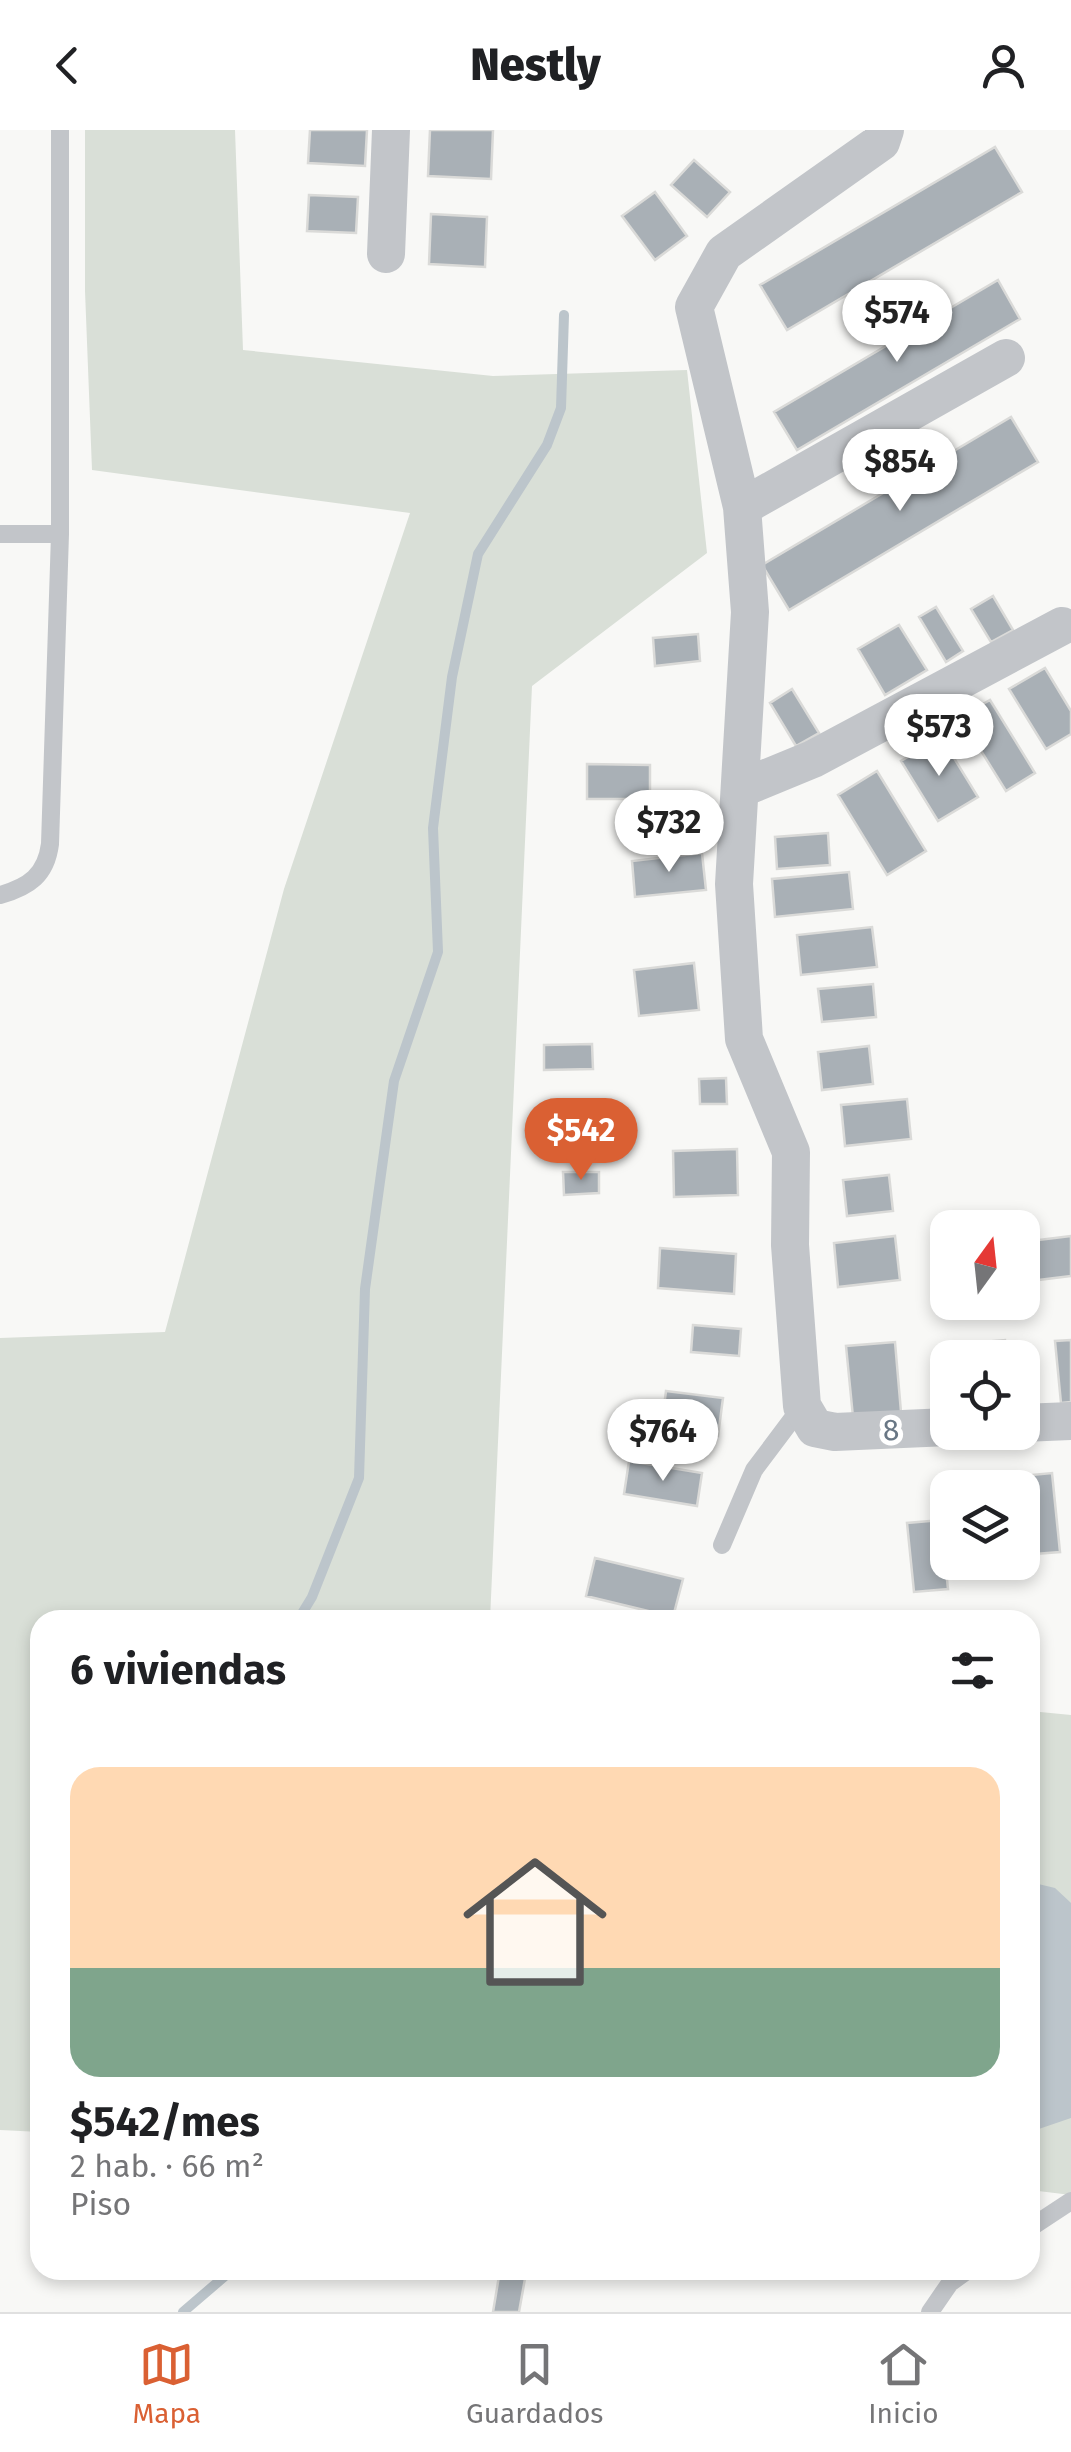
<!DOCTYPE html>
<html lang="es">
<head>
<meta charset="utf-8">
<style>
  body { margin:0; font-family:"Fira Sans",sans-serif; background:#f6f6f6; color:#202124; height:100vh; display:flex; flex-direction:column; font-size:38px; white-space:nowrap }
  * { box-sizing:border-box; margin:0 }
  p { font-size:32px; color:#757577 }
  .icon { flex:none; width:55px; height:55px; fill:none; stroke:currentColor; stroke-width:2; stroke-linecap:round; stroke-linejoin:round }
  .map { position:relative; flex:1; overflow:hidden }
  .details { position:absolute; left:30px; top:1480px; width:1010px; height:670px; display:flex; flex-direction:column; background:#fff; border-radius:30px; box-shadow:0 5px 15px #0003 }
  .details>* { flex:none }
  .needle { width:65px; rotate:15deg }
  .controls { position:absolute; left:930px; top:1080px; display:grid; gap:20px }
  .controls a { display:grid; place-items:center; width:110px; height:110px; border-radius:20px; background:#fff; box-shadow:0 5px 15px #0003; font-size:50px }
  .price { position:absolute; translate:-50% -85px; padding:0 22px; border-radius:35px; background:#fff; color:#222; font-size:32px; line-height:65px; filter:drop-shadow(0 2px 5px #0008) }
  .price::after { content:''; position:absolute; left:50%; top:60px; width:30px; height:22px; margin-left:-15px; background:inherit; clip-path:polygon(0 0,100% 0,50% 100%) }
  .price.selected { background:#da6033; color:#fff }
  ul { padding:0; list-style:none }
  li { display:grid; align-content:center; gap:20px; height:530px; padding:0 40px }
  li span { display:grid; place-items:center; height:310px; border-radius:30px; color:#555 }
  li>.icon { margin-inline-start:auto }
  span .icon { width:180px; height:180px; fill:#fffc; stroke-width:1 }
  li b { font-size:42px }
  h2 { display:flex; justify-content:space-between; align-items:center; height:120px; padding:0 40px; font-size:42px }
  header { display:flex; justify-content:space-between; align-items:center; height:130px; padding:0 40px; background:#fff; font-size:45px; font-weight:800 }
  .tab-bar { display:flex; justify-content:space-around; align-items:center; height:140px; border-top:2px solid #e0e0e0; background:#fff; font-size:28px; color:#757577 }
  .tab-bar a { display:grid; justify-items:center; gap:5px }
  .tab-bar .selected { color:#da6033 }
  .map>svg:first-child { display:block }
  .green { fill:#d9dfd7 }
  .water { fill:#bcc5cb }
  .lines { fill:none; stroke-linecap:round; stroke-linejoin:round }
  .stream { stroke:#bcc5cb; stroke-width:10 }
  .building { fill:#a9b0b6; stroke:#dadad8; stroke-width:2.5 }
  .lane { stroke:#c2c5c9; stroke-width:18 }
  .street { stroke:#c2c5c9; stroke-width:38 }
  .labels { text-anchor:middle; stroke-width:10; stroke-linejoin:round; paint-order:stroke }
  .street-label { font-size:30px; fill:#697785; stroke:#fff }
</style>
</head>
<body>
<header><svg class="icon" aria-label="back" viewBox="0 0 24 24"><path d="M15 5l-7 7 7 7"/></svg>Nestly<svg class="icon" aria-label="person" viewBox="0 0 24 24"><circle cx="12" cy="8" r="4"/><path d="M4 21q1-7 8-7t8 7"/></svg></header>
<div class="map">
<svg width="1071" height="2182" viewBox="0 0 1071 2182">
  <rect width="100%" height="100%" fill="#f8f8f6"/>
  <!-- green -->
  <path class="green" d="M85 0H235L243 220 493 246 687 240 707 423 532 556 490 1490H40V2002L0 2000V1208L165 1202 284 759 410 383 92 340 85 161Z
    M1030 1581 1071 1585V2065L1030 2060Z"/>
  <!-- water -->
  <path class="water" d="M1030 1752 1055 1758 1071 1773V1988L1030 2002Z"/>
  <g class="lines">
    <!-- stream -->
    <path class="stream" d="M298 1490 312 1467 359 1348 365 1159 394 951 438 822 433 698 452 547 478 424 547 315 561 278 564 185
      M183 2182 232 2140"/>
  </g>
  <!-- building -->
  <path class="building" d="M310 0H367L365 36 308 33Z
    M430 0H493L491 49 428 46Z
    M995 17 1022 62 787 200 760 155Z
    M694 30 730 62 707 87 671 55Z
    M655 62 687 106 655 130 622 86Z
    M309 65 358 67 356 103 307 101Z
    M431 84 487 87 485 137 429 134Z
    M998 150 1020 189 797 320 774 282Z
    M1011 287 1038 332 789 480 762 435Z
    M993 466 1013 500 991 512 971 479Z
    M936 477 963 521 946 532 919 487Z
    M899 495 927 540 885 565 858 519Z
    M698 504 700 531 655 536 653 508Z
    M1045 538 1071 581V604L1046 619 1009 559Z
    M792 559 819 603 796 616 770 573Z
    M990 570 1035 643 1006 661 960 587Z
    M941 607 978 667 938 691 901 631Z
    M587 634 650 635V669H587Z
    M877 641 926 721 887 745 838 665Z
    M828 703 830 735 777 739 775 707Z
    M702 723 706 760 635 767 632 731Z
    M849 742 853 779 775 787 772 749Z
    M872 797 877 837 801 845 797 805Z
    M694 833 699 880 639 886 634 840Z
    M873 854 876 887 822 892 818 859Z
    M592 914 593 939 544 940V915Z
    M869 916 873 954 822 960 818 922Z
    M726 948 727 974H700L699 949Z
    M907 969 911 1009 845 1016 841 975Z
    M737 1019 738 1065 674 1067 673 1021Z
    M563 1042H599V1063L564 1065Z
    M889 1045 893 1081 847 1086 843 1050Z
    M895 1106 900 1150 838 1157 834 1113Z
    M1071 1106V1146L1022 1152V1112Z
    M660 1118 736 1124 734 1164 658 1158Z
    M693 1195 741 1199 739 1226 691 1222Z
    M1005 1210 1007 1228H962L960 1214Z
    M1071 1210V1272L1061 1273 1055 1211Z
    M895 1212 901 1282 853 1287 846 1216Z
    M666 1261 723 1268 718 1306 661 1299Z
    M629 1331 702 1343 697 1376 624 1364Z
    M1052 1343 1060 1422 1022 1425V1358H1011L1010 1347Z
    M941 1390 948 1459 914 1462 907 1393Z
    M595 1428 683 1449 673 1487 586 1466Z
    M500 2140 526 2143 519 2182H493Z"/>
  <g class="lines">
    <!-- lane -->
    <path class="lane" d="M0 404H60
      M0 765C29 757 46 745 50 714L60 404V0
      M722 1415 754 1340 802 1276
      M1030 2098 1071 2071
      M930 2182 950 2153 968 2140"/>
    <!-- street -->
    <path class="street" d="M885 0 881 12 724 123 694 177 742 377 750 482 734 754 744 909 791 1022 790 1115 802 1276 815 1298 835 1302 948 1297
      M386 124 391 0
      M742 377 1006 228
      M740 659 813 629 1062 496
      M1022 1293 1071 1291"/>
  </g>
  <g class="labels">
    <!-- street labels -->
    <g class="street-label">
      <text transform="translate(891 1300) rotate(-3)" y="10">8</text>
    </g>
  </g>
</svg>
<div class="controls">
<a><svg class="needle" viewBox="-14 -14 28 28"><path d="M0-13l5 13h-10z" fill="#e53935"/><path d="M0 13l5-13h-10z" fill="#757577"/></svg></a>
<a><svg class="icon" aria-label="locate" viewBox="0 0 24 24"><circle cx="12" cy="12" r="6"/><path d="M12 2v4M12 18v4M2 12h4M18 12h4"/></svg></a>
<a><svg class="icon" aria-label="layers" viewBox="0 0 24 24"><path d="M12 4l9 5-9 5-9-5zM3 14l9 5 9-5"/></svg></a>
</div>
<b class="price" style="left:897px;top:235px">$574</b>
<b class="price" style="left:900px;top:384px">$854</b>
<b class="price" style="left:939px;top:649px">$573</b>
<b class="price" style="left:669px;top:745px">$732</b>
<b class="price selected" style="left:581px;top:1053px">$542</b>
<b class="price" style="left:663px;top:1354px">$764</b>
<section class="details">
<h2>6 viviendas<svg class="icon" aria-label="filters" viewBox="0 0 24 24"><path d="M4 7h16M4 17h16"/><circle cx="9" cy="7" r="2"/><circle cx="15" cy="17" r="2"/></svg></h2>
<ul>
<li><span style="background:linear-gradient(#ffd9b3 65%,#7fa58c 0)"><svg class="icon" aria-label="home" viewBox="0 0 24 24"><path d="M3 11l9-7 9 7M6 9v11h12V9"/></svg></span><div><b>$542/mes</b><p>2 hab. · 66 m²</p><p>Piso</p></div></li>
</ul>
</section>
</div>
<nav class="tab-bar">
<a class="selected"><svg class="icon" aria-label="map" viewBox="0 0 24 24"><path d="M3 6l6-2 6 2 6-2v14l-6 2-6-2-6 2zM9 4v14M15 6v14"/></svg>Mapa</a>
<a><svg class="icon" aria-label="saved" viewBox="0 0 24 24"><path d="M7 4h10v16l-5-4-5 4z"/></svg>Guardados</a>
<a><svg class="icon" aria-label="home" viewBox="0 0 24 24"><path d="M3 11l9-7 9 7M6 9v11h12V9"/></svg>Inicio</a>
</nav>
</body>
</html>
